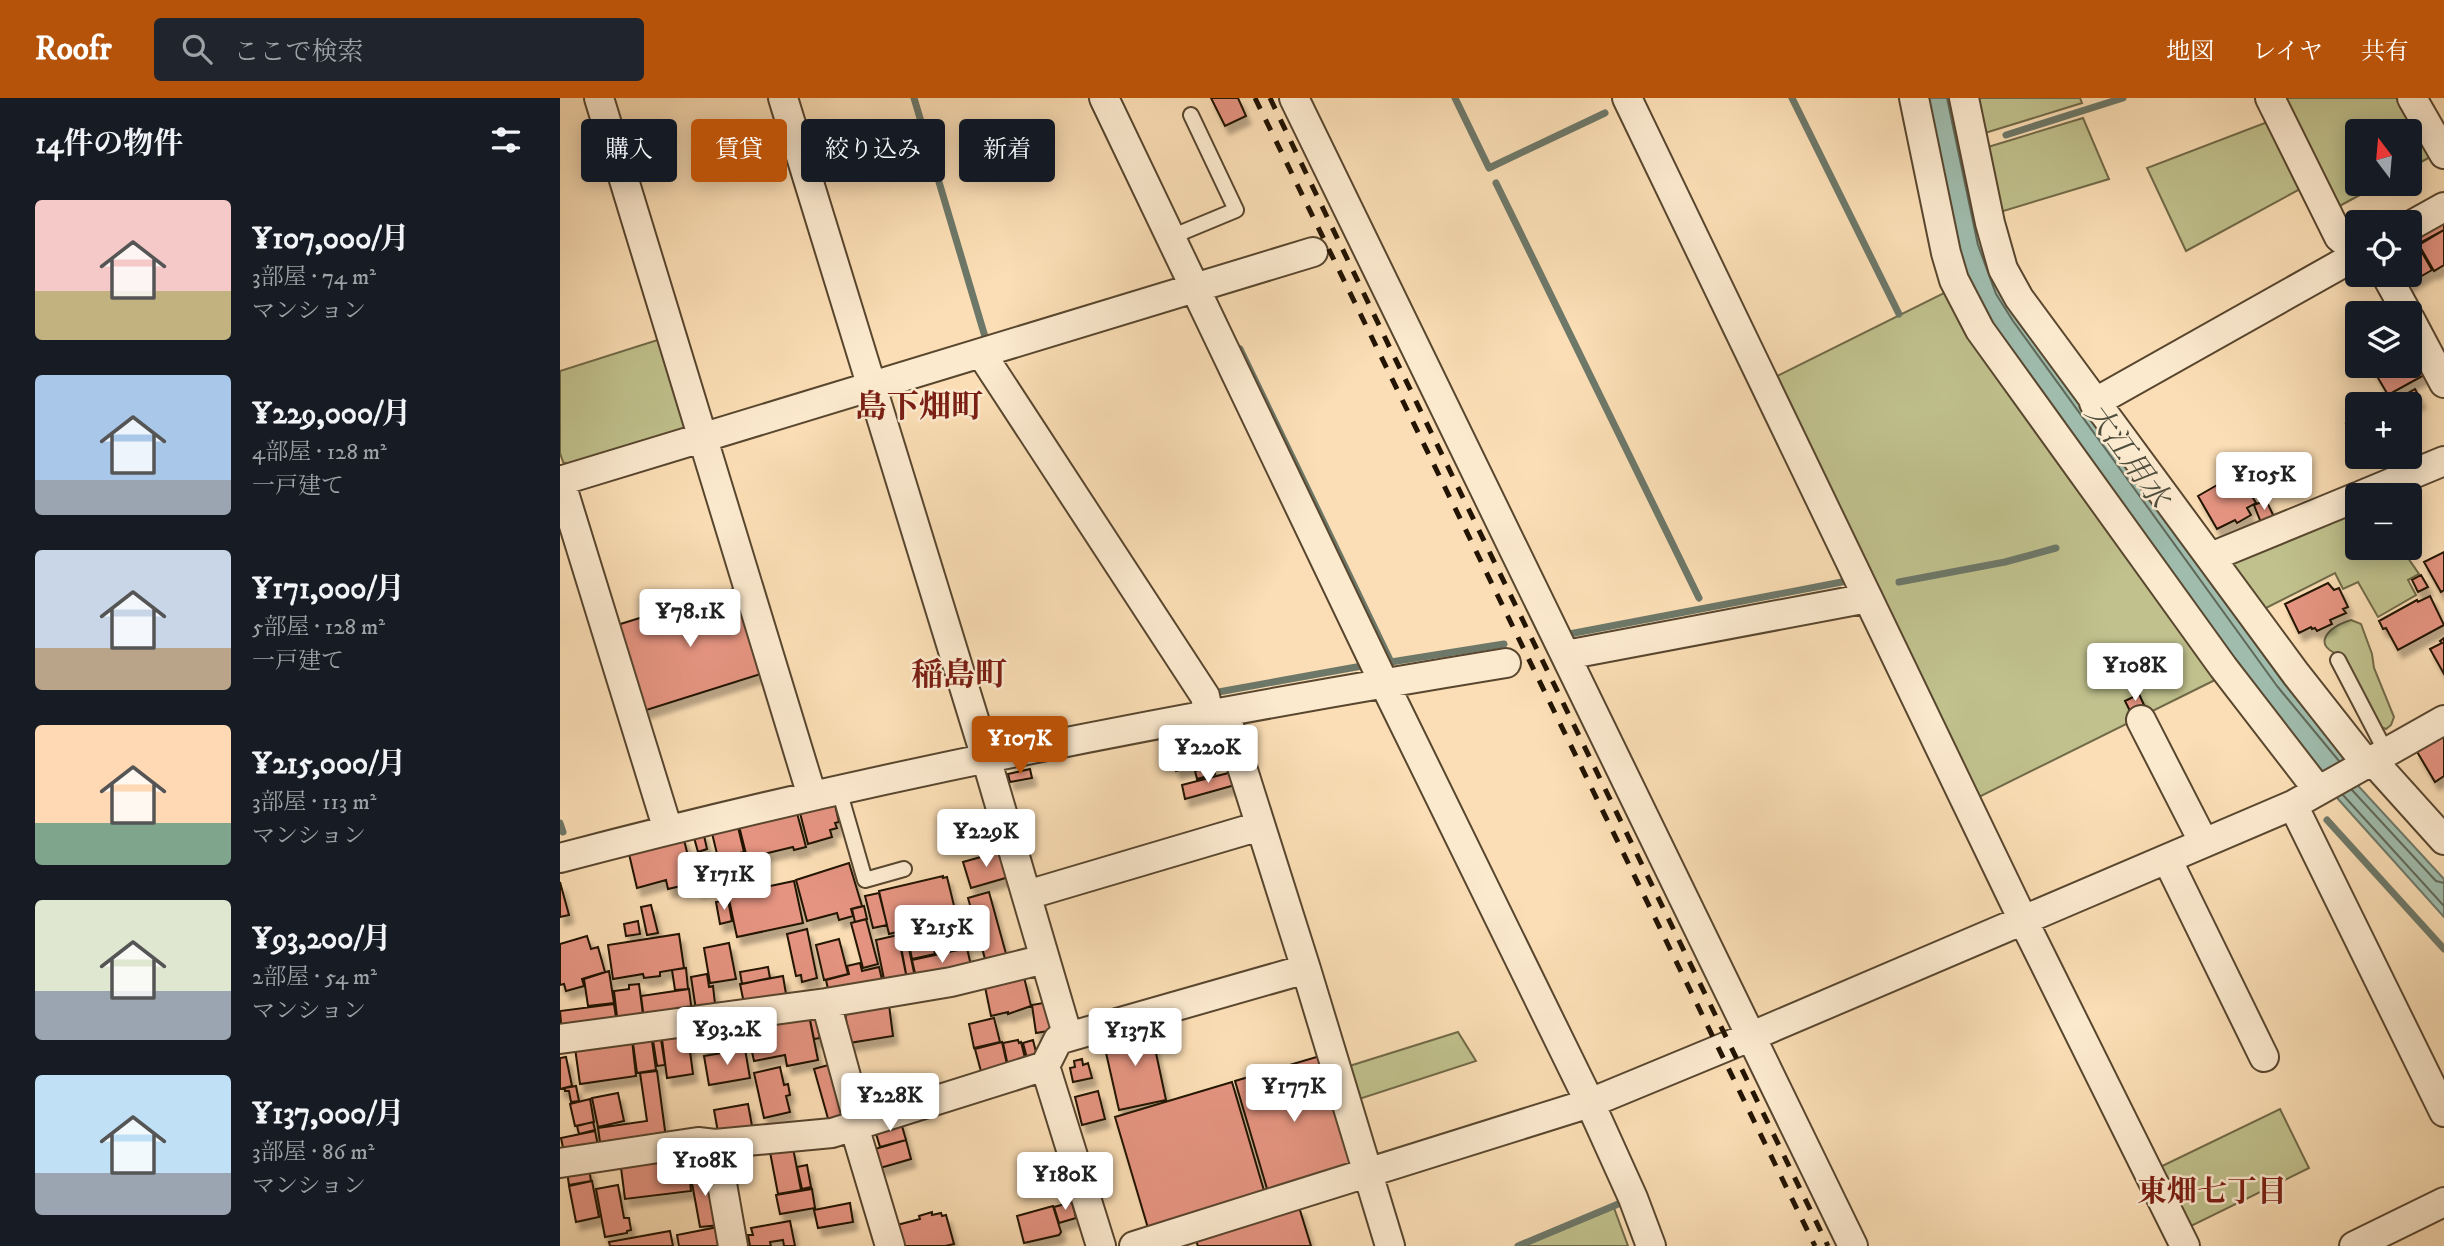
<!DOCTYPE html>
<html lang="ja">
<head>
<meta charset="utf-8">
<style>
  body { margin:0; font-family:"IM FELL DW Pica","Noto Serif JP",serif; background:#20242c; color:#f1f3f6; height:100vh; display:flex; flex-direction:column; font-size:26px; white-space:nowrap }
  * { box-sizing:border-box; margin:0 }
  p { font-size:23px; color:#9ea1a6 }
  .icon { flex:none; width:38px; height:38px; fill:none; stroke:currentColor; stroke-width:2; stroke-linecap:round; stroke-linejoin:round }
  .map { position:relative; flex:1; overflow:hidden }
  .sheet { display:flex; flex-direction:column; background:#171b24; width:560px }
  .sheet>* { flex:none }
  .guide { position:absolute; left:21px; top:21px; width:665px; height:63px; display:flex; gap:14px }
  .needle { width:46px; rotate:344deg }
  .controls { position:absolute; left:1785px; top:21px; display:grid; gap:14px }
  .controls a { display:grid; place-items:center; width:77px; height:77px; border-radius:7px; background:#171b24; box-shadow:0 4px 18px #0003; font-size:35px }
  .price { position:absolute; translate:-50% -60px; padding:0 16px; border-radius:7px; background:#fff; color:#222; font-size:23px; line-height:46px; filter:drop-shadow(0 2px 4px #0008) }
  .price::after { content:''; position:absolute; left:50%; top:42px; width:21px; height:16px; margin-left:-10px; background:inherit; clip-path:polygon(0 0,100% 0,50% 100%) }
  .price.current { background:#b45309; color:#fff }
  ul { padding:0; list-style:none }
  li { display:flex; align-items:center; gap:21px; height:175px; padding:0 35px }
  li span { display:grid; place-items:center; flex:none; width:196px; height:140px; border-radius:7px; color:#555 }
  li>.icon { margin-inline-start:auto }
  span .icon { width:84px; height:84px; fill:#fffc; stroke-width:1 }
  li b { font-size:30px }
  h2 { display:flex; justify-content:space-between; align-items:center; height:84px; padding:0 35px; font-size:30px }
  .tag { padding:0 24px; border-radius:7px; background:#171b24; box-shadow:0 4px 18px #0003; font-size:24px; line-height:63px }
  .tag.current { background:#b45309; color:#fff }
  header { display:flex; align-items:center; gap:42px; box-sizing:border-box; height:98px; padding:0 35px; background:#b45309; color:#fff }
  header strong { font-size:33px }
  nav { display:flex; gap:38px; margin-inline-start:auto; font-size:24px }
  .search { width:490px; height:63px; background:#20242c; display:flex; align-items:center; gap:18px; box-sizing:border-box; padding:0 24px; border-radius:7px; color:#9ea1a6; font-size:26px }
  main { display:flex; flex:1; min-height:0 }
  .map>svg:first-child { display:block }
  .green { fill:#c0c18d; stroke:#716a48; stroke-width:2 }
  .water { fill:#9fbcad; stroke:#6d7869; stroke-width:2 }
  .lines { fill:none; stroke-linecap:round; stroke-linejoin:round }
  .shore { stroke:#606858; stroke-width:2 }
  .stream { stroke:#6d7869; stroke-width:7 }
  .building { fill:#e59481; stroke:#221302; stroke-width:2; filter:url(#shadow) }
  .service-casing { stroke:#58462f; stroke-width:18 }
  .minor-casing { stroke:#58462f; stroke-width:32 }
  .service { stroke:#fceacf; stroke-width:14 }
  .minor { stroke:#fceacf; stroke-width:28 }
  .rail { stroke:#221302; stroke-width:5; stroke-dasharray:12 12; stroke-linecap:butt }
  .labels { text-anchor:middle; stroke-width:5; stroke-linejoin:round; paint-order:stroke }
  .water-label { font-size:30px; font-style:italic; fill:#4e4e3e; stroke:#fceacf }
  .neighbourhood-label { font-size:30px; font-weight:bold; fill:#7a1f14; stroke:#fceacf }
  .quarter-label { font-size:32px; font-weight:bold; fill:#7a1f14; stroke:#fceacf }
</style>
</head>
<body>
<header>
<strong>Roofr</strong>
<div class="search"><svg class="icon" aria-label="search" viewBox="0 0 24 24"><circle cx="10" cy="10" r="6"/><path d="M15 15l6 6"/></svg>ここで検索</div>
<nav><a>地図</a><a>レイヤ</a><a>共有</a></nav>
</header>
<main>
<section class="sheet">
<h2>14件の物件<svg class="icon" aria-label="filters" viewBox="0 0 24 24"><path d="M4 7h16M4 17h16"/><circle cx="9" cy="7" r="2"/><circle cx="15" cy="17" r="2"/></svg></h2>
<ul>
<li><span style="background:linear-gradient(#f6c9c9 65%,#c2b280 0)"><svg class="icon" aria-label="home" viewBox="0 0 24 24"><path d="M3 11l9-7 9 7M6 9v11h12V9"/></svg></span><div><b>¥107,000/月</b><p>3部屋 · 74 m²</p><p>マンション</p></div></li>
<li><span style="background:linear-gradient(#a9c7e8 75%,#9aa5b1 0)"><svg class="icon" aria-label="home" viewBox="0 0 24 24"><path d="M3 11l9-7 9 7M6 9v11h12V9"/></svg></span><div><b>¥229,000/月</b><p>4部屋 · 128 m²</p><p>一戸建て</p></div></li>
<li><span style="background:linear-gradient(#c9d6e8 70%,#b9a48a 0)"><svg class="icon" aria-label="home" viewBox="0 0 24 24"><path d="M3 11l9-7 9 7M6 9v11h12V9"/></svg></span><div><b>¥171,000/月</b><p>5部屋 · 128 m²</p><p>一戸建て</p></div></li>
<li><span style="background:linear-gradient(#ffd9b3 70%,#7fa58c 0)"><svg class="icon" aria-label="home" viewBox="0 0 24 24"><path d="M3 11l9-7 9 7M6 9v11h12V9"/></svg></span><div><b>¥215,000/月</b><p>3部屋 · 113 m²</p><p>マンション</p></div></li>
<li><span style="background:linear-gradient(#dfe7d0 65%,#9aa5b1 0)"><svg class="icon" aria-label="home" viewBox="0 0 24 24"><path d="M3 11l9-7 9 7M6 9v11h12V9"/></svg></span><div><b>¥93,200/月</b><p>2部屋 · 54 m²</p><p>マンション</p></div></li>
<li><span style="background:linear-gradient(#bfe0f5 70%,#9aa5b1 0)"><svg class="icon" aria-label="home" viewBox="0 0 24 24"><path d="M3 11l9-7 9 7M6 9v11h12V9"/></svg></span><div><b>¥137,000/月</b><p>3部屋 · 86 m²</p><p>マンション</p></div></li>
</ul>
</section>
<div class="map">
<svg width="1884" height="1148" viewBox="0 0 1884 1148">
  <defs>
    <filter id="shadow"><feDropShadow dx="4.5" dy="8" stdDeviation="2" flood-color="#0004"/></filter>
  </defs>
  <rect width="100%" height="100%" fill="#fbdeb5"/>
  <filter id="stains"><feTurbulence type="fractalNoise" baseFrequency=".00286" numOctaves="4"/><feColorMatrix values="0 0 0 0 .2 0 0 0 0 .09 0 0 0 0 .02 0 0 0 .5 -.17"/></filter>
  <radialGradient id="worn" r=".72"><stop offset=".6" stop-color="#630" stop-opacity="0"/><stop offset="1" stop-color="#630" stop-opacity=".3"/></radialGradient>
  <!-- green -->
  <path class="green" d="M1417 0H1520L1522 5 1425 35Z
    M1720 0H1840L1872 58 1850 70V33H1797V86H1820L1774 111Z
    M1523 20 1549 81 1440 114 1428 49Z
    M1710 23 1742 90 1626 153 1587 70Z
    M1394 190 1663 578 1417 700 1213 280Z
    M107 239 129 337 14 370 3 364 0 355V273Z
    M1797 408V450H1841L1859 476 1848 482 1856 497 1818 519 1798 484 1783 491 1775 475 1700 513 1665 466Z
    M1791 522 1801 526 1812 556 1814 570 1834 619 1831 627 1826 631 1816 627 1782 558C1749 547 1769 529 1791 522Z
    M898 934 916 963 793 1003 783 970Z
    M1720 1011 1749 1070 1627 1130 1598 1070Z
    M1054 1110 1068 1148H963Z"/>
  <!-- water -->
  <path class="water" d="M1361 0H1394L1459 218 1723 584 1785 659 1790 679 1884 781V819L1770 692 1408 196Z"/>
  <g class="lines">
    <!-- shore -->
    <path class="shore" d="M1387 0 1418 147 1436 196 1453 223 1717 588 1779 663
      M1792 692 1876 783 1884 785
      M1783 697 1884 808"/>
    <!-- stream -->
    <path class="stream" d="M354 0 426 242
      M895 0 929 70 1045 15
      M1232 0 1339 216
      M1446 37 1563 0
      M936 85 1139 500
      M680 251 831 564 944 546
      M1339 484 1445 464 1496 450
      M1004 537 1282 484
      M653 595 802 568
      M1767 722 1884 851
      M0 725 3 734
      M958 1148 1063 1104 1061 1100"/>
  </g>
  <!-- building -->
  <path class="building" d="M651 0H678L686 18 665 28Z
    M1884 124V132L1858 146 1853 138Z
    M1884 132V167L1874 173 1859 147Z
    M1860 151 1872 172 1846 187 1840 177H1850V157Z
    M1850 247 1866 276 1828 297 1811 268H1850Z
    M1855 291 1861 302 1851 308 1844 297Z
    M1797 320V345L1786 326Z
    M1678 375 1696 405 1687 410 1691 417 1677 425 1675 422 1657 431 1638 398Z
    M1706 402 1715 421 1702 427 1694 407Z
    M1884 454V492L1881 494 1864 464Z
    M1861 477 1868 489 1858 494 1852 482Z
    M1768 485 1774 492 1779 490 1788 509 1783 511 1786 515 1770 522 1772 526 1757 533 1755 530 1752 531 1751 529 1739 535 1725 506Z
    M180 489 207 574 80 614 54 528Z
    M1870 498 1884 527 1838 552 1826 530 1823 531 1819 523 1857 502 1858 504Z
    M1884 540V576L1870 551 1882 545 1880 543Z
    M1579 596 1584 607 1570 613 1565 603Z
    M657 627 662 647 653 649 656 661 616 673 608 644 623 640 622 636Z
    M1884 635V678L1875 684 1856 652Z
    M652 668 655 676 637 681 635 673Z
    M470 671 472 680 450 684 448 676Z
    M672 674 675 687 625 701 622 687Z
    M275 707 279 724 275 725 277 730 270 732 272 739 248 746 239 711Z
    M237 715 246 749 234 752 233 749 187 760 179 728Z
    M177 725 184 754 158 760 151 731Z
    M143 733 147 751 138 754 133 736Z
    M123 738 133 778 123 780 125 787 108 791 106 782 77 790 69 756Z
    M442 753 449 779 411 790 403 764Z
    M149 755 156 784 154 785 155 788 138 792 130 760Z
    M289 765 302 808 291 811 293 818 279 822 277 815 247 823 236 782Z
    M383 778V780L387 779 396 816 392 817 393 820 329 836 319 793Z
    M234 783 243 825 177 839 168 797Z
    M0 784 9 817 0 819Z
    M429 794 448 863 427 868 408 800Z
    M319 795 327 827 313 830 305 798Z
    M168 802 172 823 160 826 156 804Z
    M91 807 98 835 87 837 81 809Z
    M304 808 307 821 295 824 292 811Z
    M398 819 406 849 391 853 383 823Z
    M306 821 318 866 303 870 291 825Z
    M78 823 80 836 66 838 64 826Z
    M247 831 257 880 242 884 241 877 236 878 227 836Z
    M119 836 124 870 100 874V878L84 880 83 876 53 881 48 847Z
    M338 837 347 881 325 886 316 842Z
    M346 837 355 879 347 881 339 838Z
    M27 838 31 851 38 849 45 874 22 881 24 888 6 893 4 886 0 887V846Z
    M279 841 288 876 264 882 256 847Z
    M169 845 176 881 150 885 144 850Z
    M373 846 375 856 352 861 350 851Z
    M407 850 412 872 357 884 352 862Z
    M300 865 302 873 319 869 323 886 270 900 266 882 289 876 287 868Z
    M208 869 210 880 182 886 180 874Z
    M126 870 128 891 115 892 112 872Z
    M49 873 54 905 28 908 24 881Z
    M147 876 149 889 153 888 155 906 136 912 131 879Z
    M223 878 227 902 185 910 180 886Z
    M464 879 471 908 448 916V914L431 918 425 889Z
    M79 886 84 924 58 927 54 893 69 891V887Z
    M129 891 132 915 84 921 81 898Z
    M489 904 494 932 476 935 472 907Z
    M54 906 57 926 2 936 0 913Z
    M329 907 333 938 289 945 285 913Z
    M248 913 258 962 227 968 225 957 194 963 186 925Z
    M255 916 260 940 254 941 249 917Z
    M434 920 440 944 414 950 409 926Z
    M182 924 184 944 169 946 166 926Z
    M165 926 168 947 143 951 140 929Z
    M590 927 606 1002 559 1012 544 946 556 944 554 935Z
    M100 935 105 967 97 968 92 936Z
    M91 936 96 972 77 975 72 938Z
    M128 938 133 976 107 980 102 941Z
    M72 942 76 978 20 986 15 950Z
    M458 942 459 945 461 944 466 964 448 968 443 945Z
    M473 942 478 962 468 964 463 945Z
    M442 944 448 971 422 977 415 951Z
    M185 951 190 980 149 987 144 958Z
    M760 958 792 1064 789 1070 708 1094 675 983Z
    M6 959 12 988 0 991V960Z
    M522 961 523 967 528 965 532 980 513 984 510 970 515 969 514 963Z
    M272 966 284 1022 269 1024 254 971Z
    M220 969 224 987 228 986 230 997 226 998 230 1014 204 1020 194 975Z
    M97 973 106 1040 41 1051 38 1030 87 1023 80 975Z
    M672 984 705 1096 588 1130 555 1019Z
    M16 988 19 1003 11 1004 9 993H5V990Z
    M538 993 545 1021 522 1027 515 999Z
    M58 995 64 1023 38 1029 32 1000Z
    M30 1001 34 1024 15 1028 10 1006Z
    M188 1006 192 1028 158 1034 154 1012Z
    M340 1021 346 1042 320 1049 314 1029Z
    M33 1024 35 1032 19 1036 17 1028Z
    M35 1033 39 1052 5 1059 1 1040Z
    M346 1042 351 1061 320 1070 315 1051Z
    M233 1050 241 1092 218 1096 210 1054Z
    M134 1056 136 1072 129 1073 131 1093 65 1101 60 1062Z
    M247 1067 251 1089 242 1091 237 1069Z
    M29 1070 31 1083 9 1087 7 1074Z
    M150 1070 160 1127 140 1129 130 1074Z
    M32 1083 39 1119 16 1124 9 1088Z
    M58 1087 64 1120H69L71 1132 67 1133V1135L45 1139 36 1091Z
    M252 1091 255 1110 220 1116 216 1097Z
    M512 1104 516 1120 499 1125 494 1109Z
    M290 1105 293 1124 258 1130 254 1112Z
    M493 1108 501 1134 499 1137 464 1145 457 1118Z
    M739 1109 751 1148H638L635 1140Z
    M372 1114V1117L381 1115 382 1118 386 1117 394 1146 385 1148H343L337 1127 360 1121 359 1118Z
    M230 1123 235 1148H224L223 1142 210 1144 211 1148H190L188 1137H193L191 1130Z
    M158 1129 162 1148H119L117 1137Z
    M110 1133 113 1148H50L49 1144Z"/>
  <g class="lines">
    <!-- service casing -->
    <g class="service-casing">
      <path id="service" d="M611 139 676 112 631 17
        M1778 562 1826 654
        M279 692 305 782 344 771"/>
    </g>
    <!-- minor casing -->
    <g class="minor-casing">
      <path id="minor" d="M39 0 252 698
        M223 0 426 660 508 939 498 942 485 968 541 1148
        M544 0 824 585 1030 1005 1073 1100 1091 1148
        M734 0 1293 1148
        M1067 0 1463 822 1625 1148
        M1354 0 1386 155 1394 182 1420 232 1663 569 1758 692
        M1404 0 1430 125 1443 171 1459 200 1736 576 1806 665
        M1710 0 1779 139 1797 154
        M1852 0 1884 56
        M1850 128 1884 109
        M1826 177 1847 215
        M1850 221 1884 285
        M421 255 645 598 649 618
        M1534 305 1797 157
        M0 382 108 732
        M0 383 753 154
        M1802 397 1884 363
        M1651 459 1797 399
        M1006 557 1308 500
        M660 616 670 631 746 871 830 1148
        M1581 622 1644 745
        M1812 662 1884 742
        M1733 707 1884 1014
        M0 760C311 678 628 617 946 565
        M1607 761 1704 959
        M467 797 700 728
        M266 905 299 1026
        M508 939 746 871
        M0 941 266 905 391 884 485 861
        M294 1028 330 1148
        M155 1046 173 1148
        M0 1065 138 1044 155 1046 272 1035 485 968
        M574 1148 1030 1005 1192 938 1733 707 1884 622
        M1794 1148 1884 1104"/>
    </g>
    <!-- service -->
    <use href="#service" class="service"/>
    <!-- minor -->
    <use href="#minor" class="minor"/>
    <!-- rail -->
    <path class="rail" d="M695 0 1255 1148
      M710 0 830 250 1268 1148"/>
  </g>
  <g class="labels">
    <!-- water labels -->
    <g class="water-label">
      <text transform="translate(1568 357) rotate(54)" y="10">大江用水</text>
    </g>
    <!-- neighbourhood labels -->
    <g class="neighbourhood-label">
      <text x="1652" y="1103">東畑七丁目</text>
    </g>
    <!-- quarter labels -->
    <g class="quarter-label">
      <text x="359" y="319">島下畑町</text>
      <text x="399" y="587">稲島町</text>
    </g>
  </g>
  <rect width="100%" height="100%" filter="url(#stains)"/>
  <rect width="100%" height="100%" fill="url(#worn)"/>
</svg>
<div class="controls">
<a><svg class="needle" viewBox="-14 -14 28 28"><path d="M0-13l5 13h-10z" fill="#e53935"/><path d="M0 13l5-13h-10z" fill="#9ea1a6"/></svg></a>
<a><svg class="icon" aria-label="locate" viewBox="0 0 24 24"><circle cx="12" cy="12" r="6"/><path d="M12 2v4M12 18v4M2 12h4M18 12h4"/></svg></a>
<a><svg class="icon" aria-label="layers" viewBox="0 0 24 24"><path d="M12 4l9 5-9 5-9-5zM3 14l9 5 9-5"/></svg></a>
<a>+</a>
<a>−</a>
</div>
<b class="price" style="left:1704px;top:414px">¥105K</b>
<b class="price" style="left:130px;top:551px">¥78.1K</b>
<b class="price" style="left:1575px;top:605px">¥108K</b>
<b class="price current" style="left:460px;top:678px">¥107K</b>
<b class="price" style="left:648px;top:687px">¥220K</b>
<b class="price" style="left:426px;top:771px">¥229K</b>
<b class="price" style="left:164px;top:814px">¥171K</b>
<b class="price" style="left:382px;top:867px">¥215K</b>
<b class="price" style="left:167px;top:969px">¥93.2K</b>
<b class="price" style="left:575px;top:970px">¥137K</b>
<b class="price" style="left:734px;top:1026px">¥177K</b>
<b class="price" style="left:330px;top:1035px">¥228K</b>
<b class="price" style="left:145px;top:1100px">¥108K</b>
<b class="price" style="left:505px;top:1114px">¥180K</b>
<div class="guide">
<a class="tag">購入</a>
<a class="tag current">賃貸</a>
<a class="tag">絞り込み</a>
<a class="tag">新着</a>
</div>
</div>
</main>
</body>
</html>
